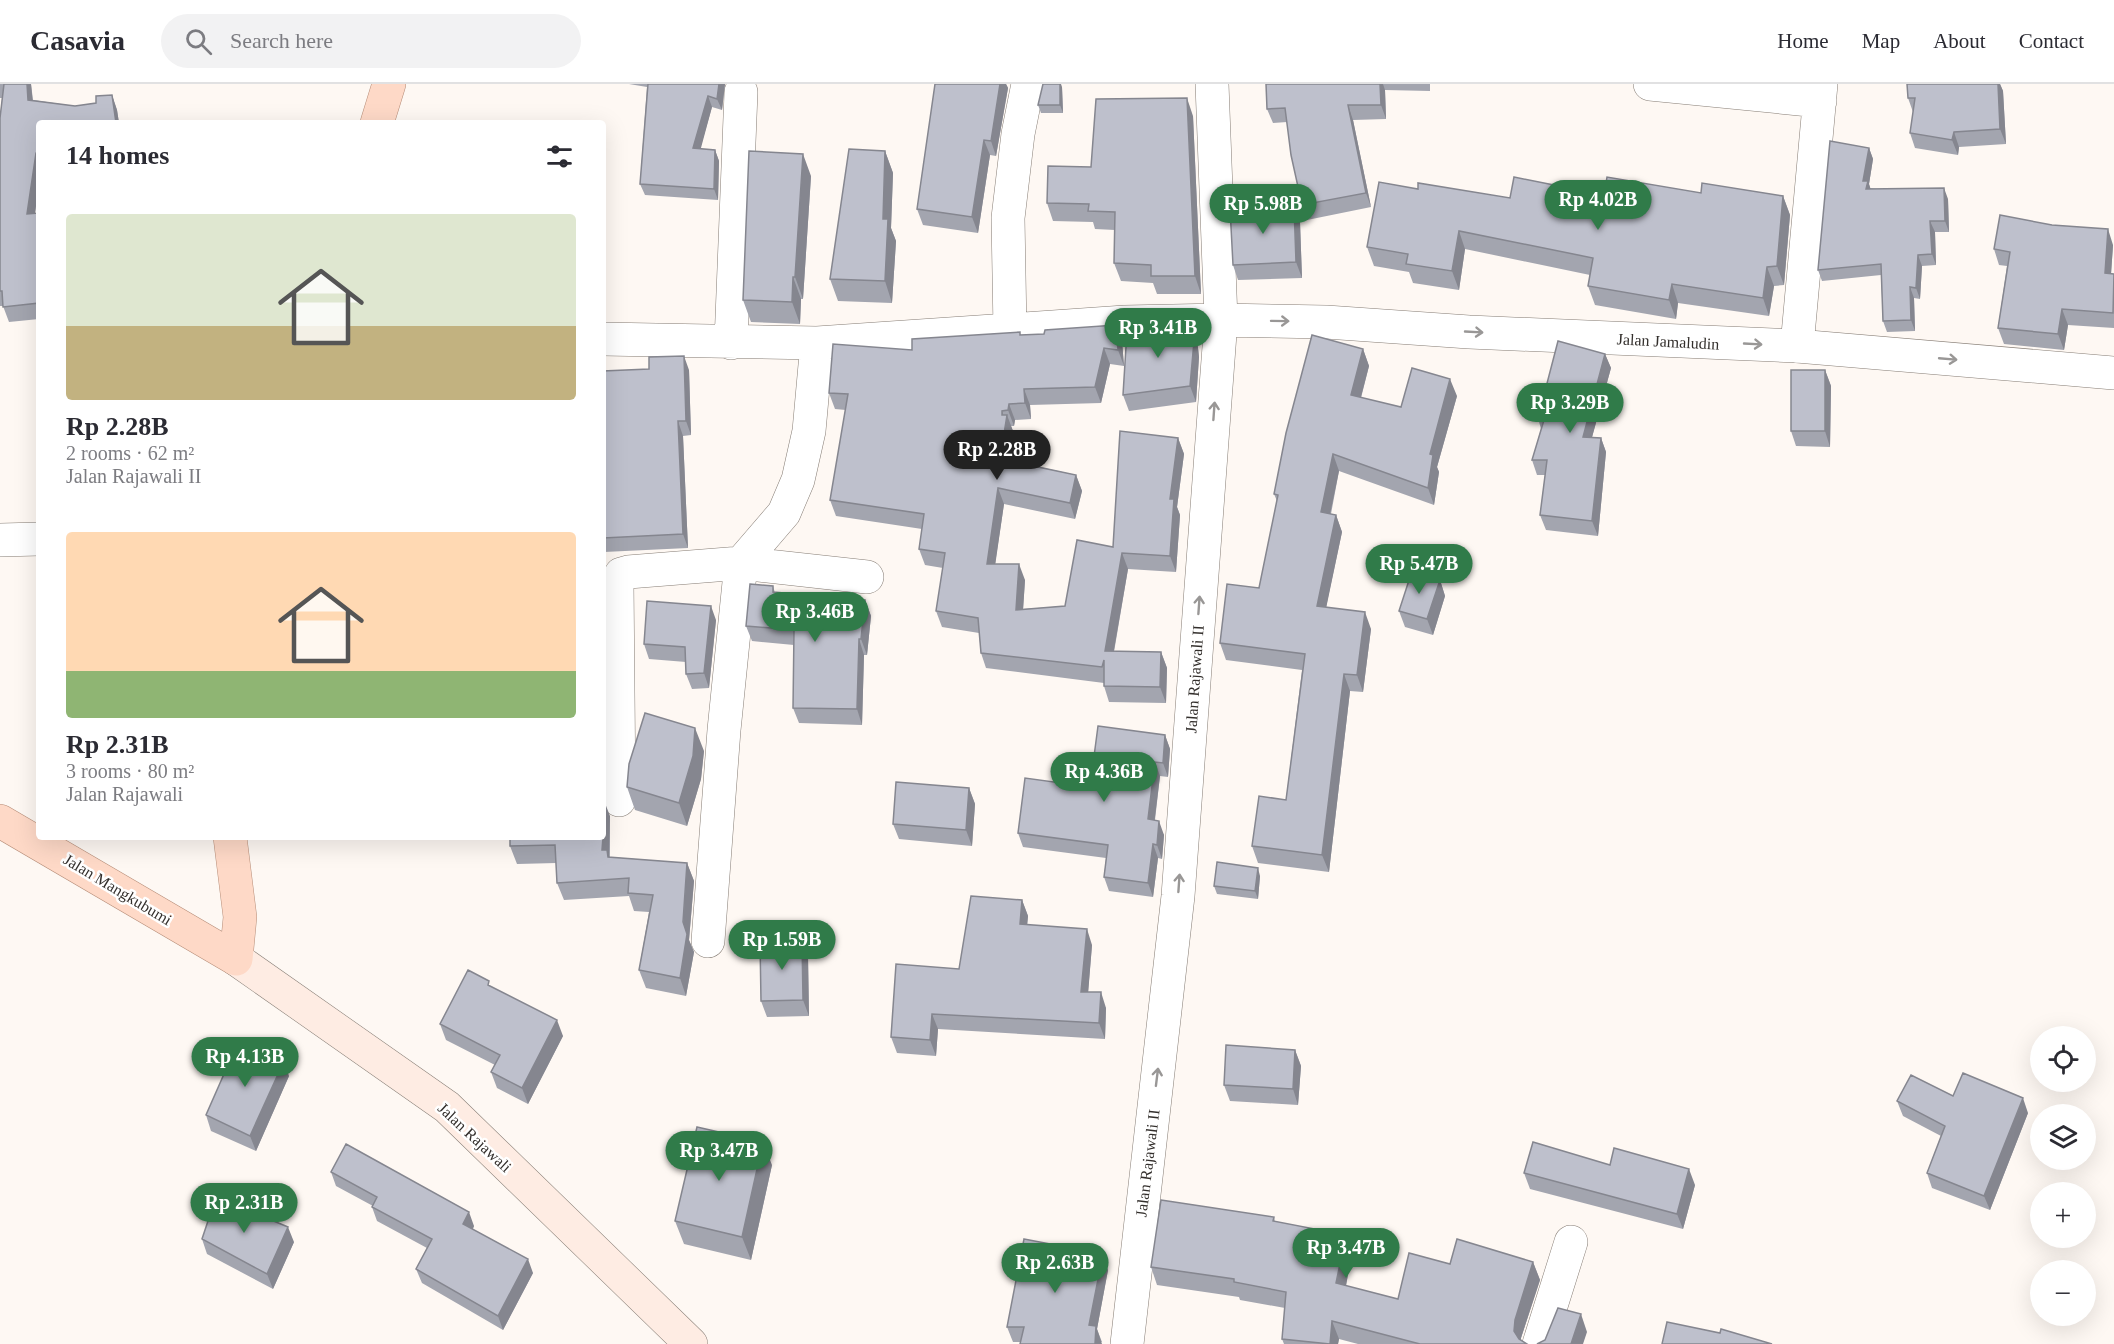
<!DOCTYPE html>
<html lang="en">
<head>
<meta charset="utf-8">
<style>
  body { margin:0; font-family:"Times New Roman",serif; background:#f2f2f3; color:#2b2b33; height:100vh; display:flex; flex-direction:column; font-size:22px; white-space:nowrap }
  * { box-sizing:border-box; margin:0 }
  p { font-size:20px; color:#7c7c81 }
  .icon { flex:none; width:33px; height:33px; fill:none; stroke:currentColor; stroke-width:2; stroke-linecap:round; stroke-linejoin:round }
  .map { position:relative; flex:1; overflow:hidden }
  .side { position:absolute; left:36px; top:36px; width:570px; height:720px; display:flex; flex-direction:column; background:#fff; border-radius:6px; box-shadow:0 6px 24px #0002 }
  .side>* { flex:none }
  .tools { position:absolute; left:2030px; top:942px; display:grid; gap:12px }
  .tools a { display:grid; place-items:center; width:66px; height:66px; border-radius:50%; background:#fff; box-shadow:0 6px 24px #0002; font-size:30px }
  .price { position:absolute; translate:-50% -51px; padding:0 14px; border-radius:21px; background:#307b49; color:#fff; font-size:20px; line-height:39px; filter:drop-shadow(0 2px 3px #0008) }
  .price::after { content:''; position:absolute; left:50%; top:36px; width:18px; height:14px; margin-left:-9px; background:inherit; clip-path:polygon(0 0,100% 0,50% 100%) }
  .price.selected { background:#222; color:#fff }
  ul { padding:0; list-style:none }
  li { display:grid; align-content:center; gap:12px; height:318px; padding:0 30px }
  li span { display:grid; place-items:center; height:186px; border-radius:6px; color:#555 }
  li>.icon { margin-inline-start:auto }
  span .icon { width:108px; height:108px; fill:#fffc; stroke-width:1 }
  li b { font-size:26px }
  h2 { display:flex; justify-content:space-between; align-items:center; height:72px; padding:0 30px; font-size:26px }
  header { display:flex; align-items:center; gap:36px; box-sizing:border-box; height:84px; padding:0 30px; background:#fff; border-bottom:2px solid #e1e1e2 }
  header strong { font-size:28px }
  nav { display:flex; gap:33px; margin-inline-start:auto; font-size:21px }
  .search { width:420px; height:54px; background:#f2f2f3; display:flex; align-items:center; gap:15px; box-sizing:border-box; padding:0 21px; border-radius:33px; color:#7c7c81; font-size:22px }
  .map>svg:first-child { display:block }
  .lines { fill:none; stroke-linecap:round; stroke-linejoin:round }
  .minor-casing { stroke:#867d75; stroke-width:34 }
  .tertiary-casing { stroke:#867d75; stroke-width:34 }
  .secondary-casing { stroke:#867d75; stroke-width:34 }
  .primary-casing { stroke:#b68d78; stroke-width:34 }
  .minor { stroke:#fff; stroke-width:33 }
  .tertiary { stroke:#fff; stroke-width:33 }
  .secondary { stroke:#feece3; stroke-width:33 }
  .primary { stroke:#fed9c7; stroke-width:33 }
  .wall { fill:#a3a5af }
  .shaded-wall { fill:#85868f }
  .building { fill:#bec0cc; stroke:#85868f; stroke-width:1.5 }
  .oneway { stroke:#999796 }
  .labels { text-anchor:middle; stroke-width:5; stroke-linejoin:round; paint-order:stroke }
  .street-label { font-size:16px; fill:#332f2c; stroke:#fff }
</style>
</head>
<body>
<header>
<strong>Casavia</strong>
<div class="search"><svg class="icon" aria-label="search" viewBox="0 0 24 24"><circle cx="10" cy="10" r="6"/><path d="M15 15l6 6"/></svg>Search here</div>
<nav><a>Home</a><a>Map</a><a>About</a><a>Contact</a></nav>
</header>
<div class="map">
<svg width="2114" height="1260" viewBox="0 0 2114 1260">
  <rect width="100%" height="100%" fill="#fef8f3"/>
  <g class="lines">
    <!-- minor casing -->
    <g class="minor-casing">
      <path id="minor" d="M1650 0 1820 17
        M1010 246 1008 134 1018 50 1028 0
        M603 255 817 259 1125 238 1221 236 1212 0
        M731 259 741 8
        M1797 262 1821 0
        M0 456 39 455
        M619 716 617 498 621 490 628 488 741 479 867 493
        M708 857 724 646 741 479 784 429 798 396 809 347 817 259
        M1539 1260 1571 1158"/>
    </g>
    <!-- tertiary casing -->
    <g class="tertiary-casing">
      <path id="tertiary" d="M1127 1260 1178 812 1221 236 1326 238 1469 248 1797 262 2114 289"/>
    </g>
    <!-- secondary casing -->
    <g class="secondary-casing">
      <path id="secondary" d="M236 875 447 1023 691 1260"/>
    </g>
    <!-- primary casing -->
    <g class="primary-casing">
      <path id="primary" d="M377 39 389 0
        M0 737 236 875 240 833 230 753"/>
    </g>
    <!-- minor -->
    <use href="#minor" class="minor"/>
    <!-- tertiary -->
    <use href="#tertiary" class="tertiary"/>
    <!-- secondary -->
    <use href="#secondary" class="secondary"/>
    <!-- primary -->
    <use href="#primary" class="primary"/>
  </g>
  <!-- wall -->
  <path class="wall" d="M0 0H31L33 16 75 22 96 19 112 11 117 26 119 39H39V99L35 129H39V235L9 238 3 222H0V34L2 14H0Z
    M629 0H725L722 26 712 23 700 65 715 66 719 77 718 116 645 111 640 100 647 3Z
    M935 0H1006L1008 4 996 72 990 71 978 149 923 141 917 125Z
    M1266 0H1430V7L1385 6 1386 35 1353 36 1371 123 1307 136 1302 121 1287 38 1273 39 1267 25Z
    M1907 0H2000L2003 7 2006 60 1959 63 1958 71 1915 64 1910 49 1913 28 1908 14Z
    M1062 3 1063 29H1041L1038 21Z
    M1193 32 1201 210H1157L1153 199 1121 197 1114 179 1115 146 1095 145 1093 138 1053 137 1047 119 1091 83Z
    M1869 64 1873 75 1869 100 1870 104 1948 115 1949 148H1935L1936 181 1922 182 1920 215 1914 214 1915 247 1887 248 1883 237 1881 191 1822 197 1818 186Z
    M885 67 893 89 891 144 896 157 892 219 838 217 830 195Z
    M811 92 803 215H801L800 240 751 238 743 216Z
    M1418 105 1510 114 1604 111 1701 109 1783 112 1790 131 1784 201 1774 202 1769 232 1678 219 1676 235 1595 221 1588 202 1590 191 1465 165 1459 206 1413 199 1409 188 1374 182 1367 163Z
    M1294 122 1300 138 1302 194 1238 196 1233 181Z
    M2113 161 2111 190H2114V244L2068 241 2064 266 2004 260 1998 244 2007 182 1999 181 1994 165Z
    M1192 240 1197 255 1199 273 1196 318 1129 327 1123 311Z
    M1021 251 1122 257 1124 282 1110 280 1101 319 1030 321 1031 335 1015 336 1014 342H1011L1013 347 1008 376 1076 391 1082 407 1075 435 1004 420 995 480 1025 496 1023 525 1065 522 1113 463 1178 354 1184 370 1177 423 1180 431 1176 488 1128 485 1114 568H1161L1167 584 1166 619 1109 618 1104 602V599L986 584 981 569 979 549 942 543 936 527 943 484 925 481 919 465 922 445 836 432 830 416 846 326 835 325 829 309 912 266Z
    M1363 265 1369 282 1361 314 1401 323 1457 312 1437 383 1439 388 1434 421 1339 387 1331 430 1336 431 1342 448 1326 523 1371 545 1363 608 1350 607 1329 788 1258 779 1252 762 1286 716 1302 586 1226 576 1220 559 1259 504 1277 417 1274 410Z
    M1605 270 1611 284 1592 353 1601 354 1606 368 1598 452 1546 446 1540 431 1545 391H1537L1532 376 1541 345 1538 334Z
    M689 286 691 351 683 352 688 464 604 468 603 464V287Z
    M1825 286 1831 302 1830 363 1796 362 1791 347Z
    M1440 496 1445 512 1433 551 1405 543 1399 527Z
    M773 502 775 509 865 516 871 532 867 571H864L862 641 799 639 793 624 794 561 752 557 746 542Z
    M716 536 709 604 692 605 686 590V578L649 575 644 560Z
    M1165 651 1170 665 1168 693 1160 692 1155 736 1164 751 1162 775 1158 774 1153 813 1109 807 1104 793 1106 774 1023 763 1018 749 1090 703Z
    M704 667 701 695 687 742 635 726 627 703Z
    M969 704 975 720 972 762 899 755 893 740Z
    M610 732V773L687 779 694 797 689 856 694 868 686 912 646 904 639 886 649 828 634 827 629 812 564 816 557 799 556 779 517 780 510 762Z
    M1260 792 1258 815 1217 810 1214 802Z
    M1022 816 1028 832 1027 840 1092 861 1088 908 1106 924 1105 955 938 945 936 972 897 969 891 953 959 885Z
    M802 856 808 872 809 932 767 933 761 917Z
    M491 902 563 952 528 1020 497 1004 491 988 495 981 446 956 440 940Z
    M1295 966 1301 982 1298 1021 1230 1017 1224 1001Z
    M289 992 256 1067 211 1047 206 1031Z
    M1953 1012 2028 1029 1990 1126 1932 1104 1927 1089 1941 1052 1903 1032 1897 1017Z
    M772 1081 751 1176 684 1160 675 1137Z
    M1610 1081 1695 1101 1683 1145 1530 1105 1524 1089Z
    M331 1088 474 1142 473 1145 533 1189 503 1246 422 1199 416 1185 427 1164 377 1137 372 1123 373 1122 336 1102Z
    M1274 1133 1275 1138 1346 1151 1352 1169 1346 1202 1398 1215 1450 1180 1533 1178 1540 1196 1521 1254V1256L1527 1260H1358L1339 1255 1338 1260H1284L1282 1255 1285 1224 1240 1216 1239 1213 1157 1201 1151 1183Z
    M202 1155 294 1158 273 1205 207 1170Z
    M1108 1186 1097 1245 1102 1258H1013L1007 1243Z"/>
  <!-- shaded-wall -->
  <path class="shaded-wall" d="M27 0H31L34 31 28 16Z
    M719 0H725L722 26 717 15Z
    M1000 0H1006L1008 4 996 72 991 57Z
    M1060 0H1061L1062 3 1063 29 1060 21Z
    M1380 0H1383L1385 6 1386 35 1381 21Z
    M1998 0H2000L2003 7 2006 60 2000 45Z
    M112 11 117 26 119 39H116Z
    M708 12 712 23 698 75 693 64Z
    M1187 14 1193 32 1201 210 1195 192Z
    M1348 21 1353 36 1371 123 1366 109Z
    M1954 48 1959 63 1958 71 1952 56Z
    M984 56 990 71 978 149 972 133Z
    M1869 64 1873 75 1869 100 1872 109 1870 116 1863 97Z
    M715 66 719 77 718 116 714 105Z
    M885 67 893 89 891 144 896 157 892 219 885 197 883 135Z
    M36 69 39 78V99L33 145 27 130Z
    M803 70 811 92 803 215 795 193Z
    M1944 104 1948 115 1949 148 1945 137Z
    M1783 112 1790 131 1784 201 1777 182Z
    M1294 122 1300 138 1302 194 1296 178Z
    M1930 137 1935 148 1936 181 1932 170Z
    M2108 145 2113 161 2110 205 2105 189Z
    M1459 147 1465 165 1459 206 1452 187Z
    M1918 171 1922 182 1920 215 1916 204Z
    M1767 183 1774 202 1769 232 1763 214Z
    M793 193 801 215 800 240 792 218Z
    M1672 200 1678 219 1676 235 1669 216Z
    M1910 203 1914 214 1915 247 1911 236Z
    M2062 225 2068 241 2064 266 2058 250Z
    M1192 240 1197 255 1199 273 1196 318 1190 302Z
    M1116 241 1122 257 1124 282 1118 266Z
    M1104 264 1110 280 1101 319 1095 303Z
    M1363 265 1369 282 1357 328 1351 311Z
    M1605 270 1611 284 1588 368 1583 353Z
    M684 272 689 286 691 351 686 337Z
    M1825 286 1831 302 1830 363 1825 347Z
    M1450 295 1457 312 1437 383 1439 388 1434 421 1428 404 1430 370Z
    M1024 305 1030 321 1031 335 1025 319Z
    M1009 320 1015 336 1014 342 1008 326Z
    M1002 327 1006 339 1007 331 1013 347 1006 390 1000 375Z
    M678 337 683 352 688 464 683 450Z
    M1178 354 1184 370 1177 423 1180 431 1176 488 1170 472V415Z
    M1601 354 1606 368 1598 452 1592 437Z
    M1333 370 1339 387 1327 445 1321 428Z
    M1076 391 1082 407 1075 435 1070 419Z
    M998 404 1004 420 993 496 987 480Z
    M1336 431 1342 448 1323 539 1317 522Z
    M1122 469 1128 485 1111 583 1105 567Z
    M1019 480 1025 496 1022 542 1016 526Z
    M1440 496 1445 512 1433 551 1427 535Z
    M865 516 871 532 867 571 861 555Z
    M711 522 716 536 709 604 704 589Z
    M1365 528 1371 545 1363 608 1357 591Z
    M859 555 864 571 862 641 857 625Z
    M1161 568 1167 584 1166 619 1160 603Z
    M1344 590 1350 607 1329 788 1322 771Z
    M695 644 704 667 701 695 687 742 679 719Z
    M1165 651 1170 665 1168 693 1163 679Z
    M1155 678 1160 692 1153 749 1148 735Z
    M969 704 975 720 972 762 966 746Z
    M603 714 610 732 609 772 614 784 602 766Z
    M1159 737 1164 751 1162 775 1157 761Z
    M1153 760 1158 774 1153 813 1148 799Z
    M687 779 694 797 689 856 694 868 686 912 680 894Z
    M1258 784 1260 792 1258 815 1255 807Z
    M1022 816 1028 832 1026 855 1020 840Z
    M1087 845 1092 861 1087 923 1081 908Z
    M802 856 808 872 809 932 803 916Z
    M1101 908 1106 924 1105 955 1099 939Z
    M932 930 938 945 936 972 930 956Z
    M557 936 563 952 528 1020 522 1004Z
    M1295 966 1301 982 1298 1021 1293 1005Z
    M284 977 289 992 256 1067 250 1052Z
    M2023 1014 2028 1029 1990 1126 1984 1112Z
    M763 1058 772 1081 751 1176 742 1153Z
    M1689 1085 1695 1101 1683 1145 1677 1130Z
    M469 1128 474 1142 468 1154 463 1140Z
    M288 1143 294 1158 273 1205 267 1190Z
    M1346 1151 1352 1169 1343 1217 1336 1199Z
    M1103 1170 1108 1186 1097 1245 1102 1260H1095L1089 1241Z
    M528 1175 533 1189 503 1246 498 1232Z
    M1533 1178 1540 1196 1521 1254V1260L1514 1247 1515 1236Z
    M1581 1230 1587 1248 1583 1260H1571Z
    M1332 1237 1339 1255 1338 1260H1330Z"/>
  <!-- building -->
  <path class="building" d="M4 0H27L28 16 75 22 96 19V12L112 11 116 39H39V68L36 69 27 130 39 129V219L3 223 2 207H0V34Z
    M648 0H719L717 15 708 12 693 64 715 66 714 105 640 100Z
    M935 0H1000L991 57 984 56 972 133 917 125Z
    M1043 0H1060V21H1038Z
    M1266 0H1380L1381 21H1348L1366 109 1302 121 1291 71 1285 24 1267 25Z
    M1907 0H1998L2000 45 1954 48 1952 56 1910 49 1915 14H1908Z
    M1187 14 1195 192H1151V181L1114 179 1115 128 1088 127 1089 120 1047 119 1048 82 1091 83 1096 15Z
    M1830 57 1869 64 1863 97H1868L1866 105 1944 104 1945 137H1930L1932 170 1918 171 1916 204 1910 203 1911 236 1883 237 1881 180 1818 186Z
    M849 65 885 67 883 135H888L885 197 830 195Z
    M749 67 803 70 795 193H793L792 218 743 216Z
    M1514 93 1604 111 1607 93 1701 109 1702 99 1783 112 1777 182 1767 183 1763 214 1672 200 1669 216 1588 202 1593 174 1459 147 1452 187 1406 180 1408 170 1367 163 1379 98 1418 105V99L1510 114Z
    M1294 122 1296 178 1233 181 1230 124Z
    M2000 131 2052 141 2108 145 2105 189 2114 190 2113 229 2062 225 2058 250 1998 244 2010 168 1994 165Z
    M1192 240 1194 257 1190 302 1123 311 1127 247Z
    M1116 241 1118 266 1104 264 1095 303 1024 305 1025 319 1009 320 1008 326 1002 327V331H1007L1000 375 1076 391 1070 419 998 404 987 480H1019L1016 526 1065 522 1077 456 1113 463 1120 347 1178 354 1170 415H1174L1170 472 1122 469 1105 567 1161 568 1160 603 1104 602V576L1102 583 981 569 978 534 936 527 945 469 919 465 924 430 830 416 848 310 829 309 833 260 912 266V255L1020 248V251L1044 250 1045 246Z
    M1312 251 1363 265 1351 311 1401 323 1412 284 1450 295 1430 370 1433 371 1428 404 1333 370 1321 428 1336 431 1317 522 1365 528 1357 591 1344 590 1322 771 1252 762 1259 712 1286 716 1305 570 1220 559 1227 500 1259 504 1278 411 1274 410 1286 349Z
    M1558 257 1605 270 1583 353 1601 354 1592 437 1540 431 1547 376H1532L1544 336 1538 334Z
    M684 272 686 337H678L683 450 603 454V287L649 285V273Z
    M1791 286H1825V347H1791Z
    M1412 487 1440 496 1427 535 1399 527Z
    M750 500 773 502V508L865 516 861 555H859L857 625 793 624 794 546 746 542Z
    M647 517 711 522 704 589 686 590 685 563 644 560Z
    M645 629 695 644 693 672 679 719 627 703 629 680Z
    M1098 642 1165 651 1163 679 1155 678 1148 735 1159 737 1157 761 1153 760 1148 799 1104 793 1108 761 1018 749 1025 694 1090 703Z
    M896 698 969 704 966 746 893 740Z
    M510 753H603L602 766H607L608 773 687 779 683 838 687 850 680 894 639 886 653 811 628 809 629 794 557 799 555 761 510 762Z
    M1217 778 1258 784 1255 807 1214 802Z
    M971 812 1022 816 1020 840 1087 845 1081 908H1101L1099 939 932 930 930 956 891 953 896 880 959 885Z
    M802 856 803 916 761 917 760 857Z
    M468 886 489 897 488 901 557 936 522 1004 491 988 500 971 440 940Z
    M239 956 284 977 250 1052 206 1031Z
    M1226 961 1295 966 1293 1005 1224 1001Z
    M1963 989 2023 1014 1984 1112 1927 1089 1945 1042 1897 1017 1911 991 1953 1012Z
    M697 1043 763 1058 742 1153 675 1137Z
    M1533 1058 1610 1081 1614 1064 1689 1085 1677 1130 1524 1089Z
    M346 1060 469 1128 463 1140 528 1175 498 1232 416 1185 432 1155 372 1123 377 1113 331 1088Z
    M216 1113 288 1143 267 1190 202 1155Z
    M1161 1116 1274 1133 1273 1137 1346 1151 1336 1199 1398 1215 1409 1169 1450 1180 1457 1155 1533 1178 1515 1236 1514 1247 1519 1255 1527 1260H1420L1332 1237 1330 1260 1282 1255 1286 1208 1234 1198V1195L1151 1183Z
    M1024 1155 1103 1170 1089 1241 1096 1242 1095 1260H1020L1024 1243H1007Z
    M1558 1224 1581 1230 1571 1260H1537L1545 1256Z
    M1667 1238 1720 1249 1721 1245 1772 1260H1662Z"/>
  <!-- one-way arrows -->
  <defs><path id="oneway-shaft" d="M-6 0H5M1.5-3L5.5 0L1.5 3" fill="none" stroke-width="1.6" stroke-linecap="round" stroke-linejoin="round" transform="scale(1.5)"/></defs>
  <g class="oneway">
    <use href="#oneway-shaft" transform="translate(1280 237) rotate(1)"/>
    <use href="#oneway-shaft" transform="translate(1474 248) rotate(3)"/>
    <use href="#oneway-shaft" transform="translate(1753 260) rotate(3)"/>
    <use href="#oneway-shaft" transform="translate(1948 275) rotate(5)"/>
    <use href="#oneway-shaft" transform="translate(1214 327) rotate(-86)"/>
    <use href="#oneway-shaft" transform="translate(1199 521) rotate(-86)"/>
    <use href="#oneway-shaft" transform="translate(1179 799) rotate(-86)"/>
    <use href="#oneway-shaft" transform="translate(1157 993) rotate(-83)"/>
  </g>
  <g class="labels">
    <!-- street labels -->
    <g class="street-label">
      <text transform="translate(1668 257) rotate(3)" y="6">Jalan Jamaludin</text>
      <text transform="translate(1194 595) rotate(-86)" y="6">Jalan Rajawali II</text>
      <text transform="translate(118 805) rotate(31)" y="6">Jalan Mangkubumi</text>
      <text transform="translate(475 1053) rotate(43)" y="6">Jalan Rajawali</text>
      <text transform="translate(1147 1079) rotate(-83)" y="6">Jalan Rajawali II</text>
    </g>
  </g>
</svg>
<div class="tools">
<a><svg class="icon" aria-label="locate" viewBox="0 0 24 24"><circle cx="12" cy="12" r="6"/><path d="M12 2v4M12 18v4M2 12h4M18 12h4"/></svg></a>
<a><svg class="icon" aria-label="layers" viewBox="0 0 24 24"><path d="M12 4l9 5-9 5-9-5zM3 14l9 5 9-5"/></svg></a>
<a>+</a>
<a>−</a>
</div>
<b class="price" style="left:1598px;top:147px">Rp 4.02B</b>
<b class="price" style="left:1263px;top:151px">Rp 5.98B</b>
<b class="price" style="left:1158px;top:275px">Rp 3.41B</b>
<b class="price" style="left:1570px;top:350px">Rp 3.29B</b>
<b class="price selected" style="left:997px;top:397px">Rp 2.28B</b>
<b class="price" style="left:1419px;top:511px">Rp 5.47B</b>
<b class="price" style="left:815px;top:559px">Rp 3.46B</b>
<b class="price" style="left:1104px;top:719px">Rp 4.36B</b>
<b class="price" style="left:782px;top:887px">Rp 1.59B</b>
<b class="price" style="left:245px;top:1004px">Rp 4.13B</b>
<b class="price" style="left:719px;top:1098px">Rp 3.47B</b>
<b class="price" style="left:244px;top:1150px">Rp 2.31B</b>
<b class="price" style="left:1346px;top:1195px">Rp 3.47B</b>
<b class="price" style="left:1055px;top:1210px">Rp 2.63B</b>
<section class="side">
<h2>14 homes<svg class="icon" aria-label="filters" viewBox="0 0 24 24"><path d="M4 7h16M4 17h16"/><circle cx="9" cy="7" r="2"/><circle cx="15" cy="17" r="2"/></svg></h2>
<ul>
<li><span style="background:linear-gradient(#dfe7d0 60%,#c2b280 0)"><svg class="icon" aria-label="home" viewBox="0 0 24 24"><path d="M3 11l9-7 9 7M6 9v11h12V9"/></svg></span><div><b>Rp 2.28B</b><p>2 rooms · 62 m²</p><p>Jalan Rajawali II</p></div></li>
<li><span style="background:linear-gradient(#ffd9b3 75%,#8fb573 0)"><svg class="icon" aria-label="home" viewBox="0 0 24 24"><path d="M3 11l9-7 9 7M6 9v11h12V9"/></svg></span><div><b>Rp 2.31B</b><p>3 rooms · 80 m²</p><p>Jalan Rajawali</p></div></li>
</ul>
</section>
</div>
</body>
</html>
